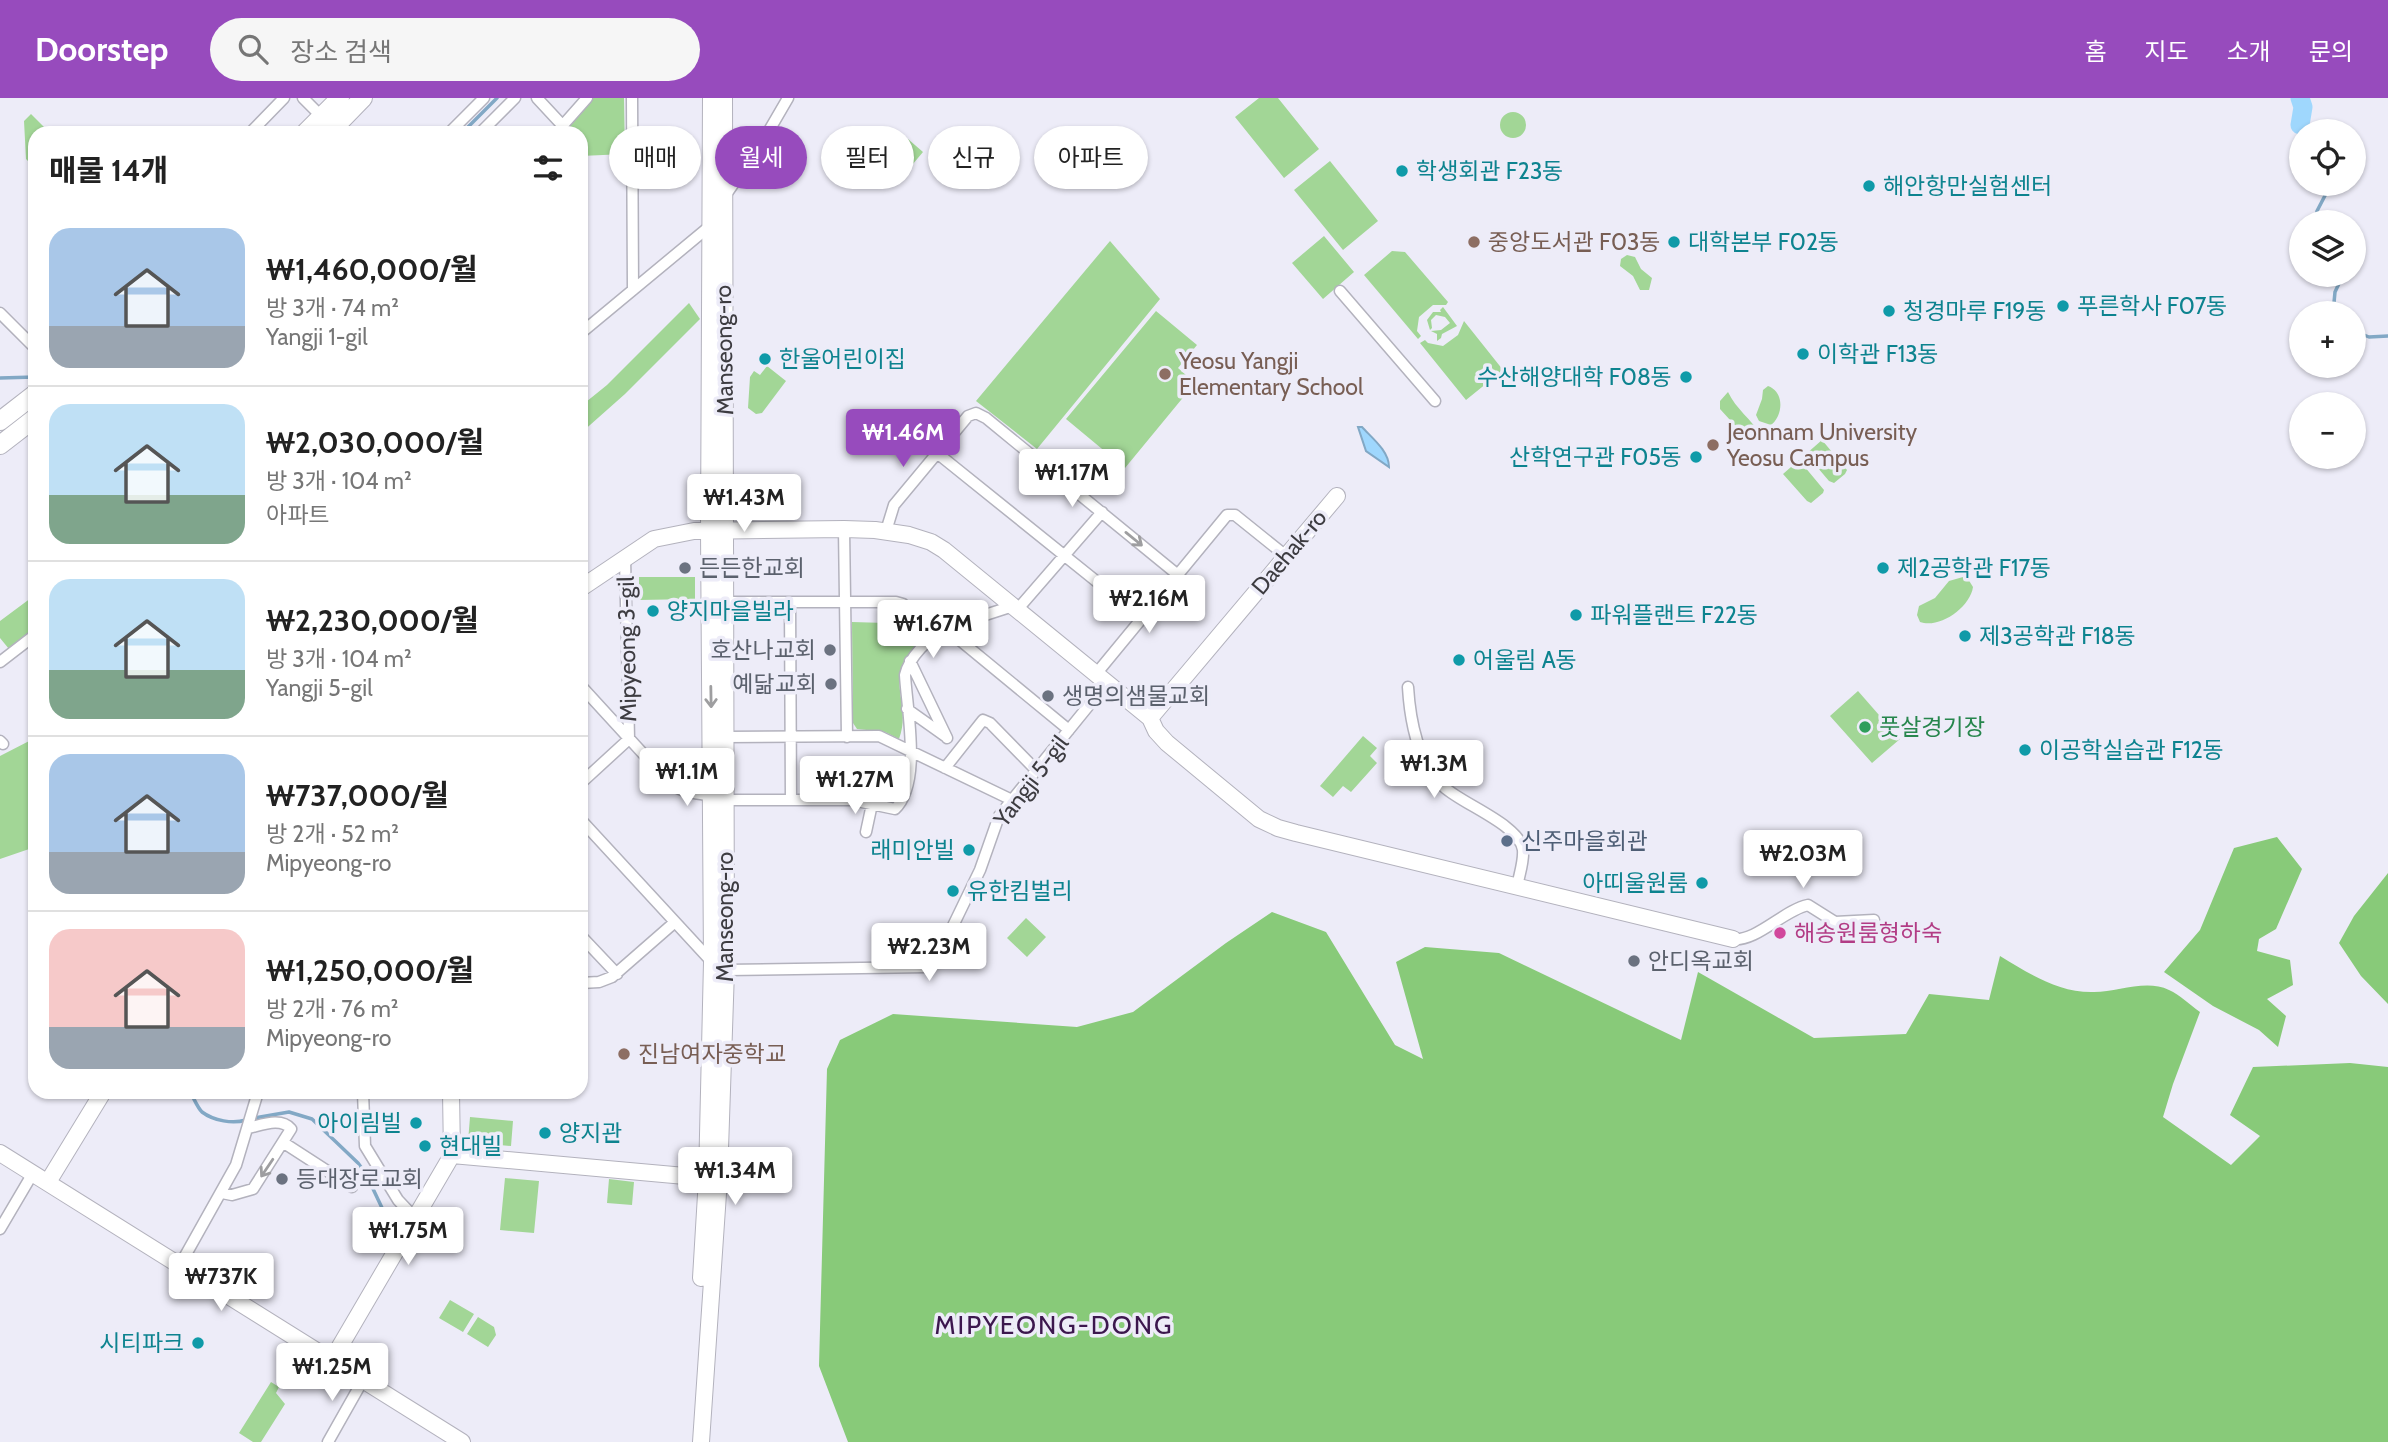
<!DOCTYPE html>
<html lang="ko">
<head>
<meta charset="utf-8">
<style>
  body { margin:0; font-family:Cabin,"Noto Sans KR",sans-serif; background:#f6f6f6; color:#222; height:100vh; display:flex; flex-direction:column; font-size:26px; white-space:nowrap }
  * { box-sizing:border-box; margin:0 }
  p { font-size:23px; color:#767676 }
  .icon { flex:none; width:38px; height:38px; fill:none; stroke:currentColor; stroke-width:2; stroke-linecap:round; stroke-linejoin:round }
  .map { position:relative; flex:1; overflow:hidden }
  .sheet { position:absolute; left:28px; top:28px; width:560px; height:973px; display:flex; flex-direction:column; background:#fff; border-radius:21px; box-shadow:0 2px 5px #0004 }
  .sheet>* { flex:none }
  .guide { position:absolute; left:609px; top:28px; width:665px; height:63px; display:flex; gap:14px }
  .buttons { position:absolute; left:2289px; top:21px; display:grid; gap:14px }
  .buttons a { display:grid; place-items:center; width:77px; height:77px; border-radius:50%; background:#fff; box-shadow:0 2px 5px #0004; font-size:35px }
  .price { position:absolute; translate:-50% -60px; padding:0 16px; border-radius:7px; background:#fff; color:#222; font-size:23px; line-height:46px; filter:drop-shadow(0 2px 4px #0008) }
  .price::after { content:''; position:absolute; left:50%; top:42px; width:21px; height:16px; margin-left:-10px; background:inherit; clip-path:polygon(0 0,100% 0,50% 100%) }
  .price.current { background:#974bbd; color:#fff }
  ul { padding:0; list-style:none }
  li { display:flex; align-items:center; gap:21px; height:175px; padding:0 21px }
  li+li { border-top:2px solid #e0e0e0 }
  li span { display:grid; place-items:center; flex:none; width:196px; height:140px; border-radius:21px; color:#555 }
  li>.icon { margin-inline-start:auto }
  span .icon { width:84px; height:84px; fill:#fffc; stroke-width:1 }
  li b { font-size:30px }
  h2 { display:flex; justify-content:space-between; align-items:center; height:84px; padding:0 21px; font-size:30px }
  .pill { padding:0 24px; border-radius:32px; background:#fff; box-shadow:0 2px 5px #0004; font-size:24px; line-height:63px }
  .pill.current { background:#974bbd; color:#fff }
  header { display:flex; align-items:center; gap:42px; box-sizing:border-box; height:98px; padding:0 35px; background:#974bbd; color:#fff }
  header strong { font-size:33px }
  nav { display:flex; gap:38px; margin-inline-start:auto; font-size:24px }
  .search { width:490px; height:63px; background:#f6f6f6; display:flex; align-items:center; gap:18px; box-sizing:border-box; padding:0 24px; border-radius:38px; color:#767676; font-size:26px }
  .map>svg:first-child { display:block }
  .green { fill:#a2d696 }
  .forest { fill:#88ca79 }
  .water { fill:#9fd7fd; stroke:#82a8c5; stroke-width:2 }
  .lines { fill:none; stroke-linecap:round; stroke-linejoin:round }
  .stream { stroke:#82a8c5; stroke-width:3.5 }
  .river { stroke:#9fd7fd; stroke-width:19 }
  .street-casing { stroke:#b3b2bd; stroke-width:13 }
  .secondary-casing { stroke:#b3b2bd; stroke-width:18 }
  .primary-casing { stroke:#b3b2bd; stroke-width:20 }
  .street { stroke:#fff; stroke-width:10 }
  .secondary { stroke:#fff; stroke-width:16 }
  .primary { stroke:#fff; stroke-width:18 }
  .oneway { stroke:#9e9ea0 }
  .culture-dot { fill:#0f9aa8; stroke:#edecf8; stroke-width:2.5 }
  .education-dot { fill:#8d6e63; stroke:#edecf8; stroke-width:2.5 }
  .worship-dot { fill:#6b7280; stroke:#edecf8; stroke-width:2.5 }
  .leisure-dot { fill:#2e9e5b; stroke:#edecf8; stroke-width:2.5 }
  .service-dot { fill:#5c6f8a; stroke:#edecf8; stroke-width:2.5 }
  .hotel-dot { fill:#d1479c; stroke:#edecf8; stroke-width:2.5 }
  .labels { text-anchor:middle; stroke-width:7; stroke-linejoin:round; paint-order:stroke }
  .culture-label { font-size:23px; fill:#0d838f; stroke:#edecf8; text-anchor:start }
  .education-label { font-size:23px; fill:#785e54; stroke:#edecf8; text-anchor:start }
  .street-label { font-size:23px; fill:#3d3c41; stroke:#edecf8 }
  .worship-label { font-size:23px; fill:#5b616d; stroke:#edecf8; text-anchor:start }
  .leisure-label { font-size:23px; fill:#27864d; stroke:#edecf8; text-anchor:start }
  .service-label { font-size:23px; fill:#4e5e75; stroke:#edecf8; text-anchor:start }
  .hotel-label { font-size:23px; fill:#b23c85; stroke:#edecf8; text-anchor:start }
  .quarter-label { font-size:26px; letter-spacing:2px; fill:#3c174e; stroke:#edecf8 }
</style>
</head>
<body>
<header>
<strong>Doorstep</strong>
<div class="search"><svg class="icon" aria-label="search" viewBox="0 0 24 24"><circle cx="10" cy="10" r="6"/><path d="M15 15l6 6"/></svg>장소 검색</div>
<nav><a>홈</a><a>지도</a><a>소개</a><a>문의</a></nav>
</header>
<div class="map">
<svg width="2388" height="1344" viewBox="0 0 2388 1344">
  <rect width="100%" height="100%" fill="#edecf8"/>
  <!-- green -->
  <path class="green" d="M592 0H624L625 56 581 58V35H567V30Z
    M1259 0H1278L1319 51 1284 80 1235 19Z
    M1500 27a13 13 0 1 1 26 0a13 13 0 1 1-26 0Z
    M31 16 50 35H35V64L32 67 26 61 24 23Z
    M908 41 923 54 907 73 892 61Z
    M1330 63 1378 123 1343 152 1294 92Z
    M1324 138 1354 174 1323 201 1292 165Z
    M1110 143 1160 201 1037 351 976 303Z
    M1392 153 1405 154 1448 204 1446 207H1433L1419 219 1417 233 1421 238 1418 241 1364 177Z
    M1627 157 1635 159 1641 171 1652 180 1649 192H1640L1633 178 1620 168 1621 161Z
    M689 205 700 221 625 296 581 335V308L607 287Z
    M1443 209 1457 228 1442 236 1441 240 1437 243V236L1431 233 1441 232 1450 225 1445 219 1436 217 1431 222 1432 230 1430 232 1427 222 1433 214H1441L1440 212Z
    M1156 213 1197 247 1178 270 1195 285 1125 370 1066 321Z
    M1464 223 1503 272 1466 302 1420 245 1425 242 1428 245 1443 248 1458 237Z
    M767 268 786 283 762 315 756 316 748 310 750 279 754 273 760 277Z
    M1768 288C1785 294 1783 318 1771 327L1759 323 1756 317 1762 301 1763 292Z
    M1728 294C1736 311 1751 321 1761 337L1751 345 1720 311V303Z
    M1822 342 1847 372 1845 376 1834 385 1829 383 1806 356Z
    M1799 362 1824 392 1823 395 1811 405 1807 403 1783 376Z
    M639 479H695V501L639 502Z
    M1963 479 1968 481 1973 489C1970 510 1939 531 1920 524L1917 517 1919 508 1935 500 1949 483Z
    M35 497V532L9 551 0 540V523Z
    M852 524 886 525 919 547C881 582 913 603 899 641L885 634 857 631 853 625Z
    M1858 593 1900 641 1872 665 1830 618Z
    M1363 638 1377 650 1370 658 1377 665 1351 694 1343 688 1333 699 1320 688Z
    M35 640V749L0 761V658Z
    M1026 820 1046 839 1027 859 1007 840Z
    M470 1019 513 1023 511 1048 468 1044Z
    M505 1080 539 1083 534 1135 500 1132Z
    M609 1081 634 1084 632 1107 607 1105Z
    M450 1202 474 1216 463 1234 439 1220Z
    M478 1219 494 1229 496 1237 488 1249 467 1236Z
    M271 1284 279 1289 276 1295 285 1306 261 1344H253L239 1335Z"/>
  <!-- forest -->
  <path class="forest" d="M2277 739 2302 771 2276 831 2259 841 2257 853 2290 862 2293 887 2267 901 2286 918 2278 949 2259 932 2213 908 2164 874 2200 832 2234 750Z
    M2388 775V906L2361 878 2339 845 2354 818Z
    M1272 814 1326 834 1395 947 1423 961 1396 864 1425 849 1499 855 1681 942 1698 874 1814 940 1906 936 1929 896 1989 902 2000 858C2030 876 2058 895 2094 894 2118 894 2146 881 2169 892 2180 897 2190 907 2200 914L2173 986 2163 1019 2231 1067 2260 1038 2230 1017 2253 969 2350 965 2388 969V1344H848L819 1268 827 971 840 942 893 916 1077 929 1133 914 1226 845Z"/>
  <!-- water -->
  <path class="water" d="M1358 329H1362C1372 340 1389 353 1389 369L1366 353Z"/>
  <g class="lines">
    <!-- stream -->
    <path class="stream" d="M2300 27 2299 43 2301 48
      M462 35 497 0
      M2316 124 2317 113 2331 86
      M2333 215 2335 194 2343 177
      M2354 233 2369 239 2388 238
      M0 280 35 279
      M190 994C194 1000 197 1009 202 1014 214 1023 233 1026 246 1022
      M254 1020 289 1014 312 1021 358 1065 366 1076 383 1112 405 1128"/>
    <!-- river -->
    <path class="river" d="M2300 0 2303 9 2300 27"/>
    <!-- street casing -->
    <g class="street-casing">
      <path id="street" d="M303 0 322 19
        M537 0 563 28V32
        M632 0 633 192
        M250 35 284 0
        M449 35 484 0
        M480 35 515 0
        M556 35 587 0
        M725 98 763 43 788 0
        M1340 193 1435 303
        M0 215 35 250
        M581 235 710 128
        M937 355 1142 520
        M844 431 847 639
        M886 433 894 407 968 318 976 315 986 320 1178 477
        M625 460 629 641
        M726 504H896L903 506 936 536
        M790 504 791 702
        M1017 512 1102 414
        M945 530 1069 632
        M910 563 947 640
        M0 564 35 537
        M1096 576 1227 417H1235L1286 458
        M581 588 669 684C685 699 706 693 725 702H852L895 711C922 685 907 613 905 577 909 559 929 540 945 530L1013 508
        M1408 589C1410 622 1418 666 1444 689 1462 706 1520 727 1523 752 1524 764 1519 777 1517 789
        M907 611 945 638
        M725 639 879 638 1012 702
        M0 643 3 646
        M945 670 983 622 990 625 1036 672
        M581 685 629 641
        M581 722 712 864 726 872 928 869 936 863 980 772 999 718 1107 585
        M866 734 872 706
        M581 838 617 876
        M1733 841C1756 844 1784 812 1808 807L1835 824 1874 822
        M581 885 599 884 612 879 675 824
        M363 994 365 1048 398 1102 415 1120
        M284 1045 352 1089
        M222 1095 232 1097 253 1091 291 1031C281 1019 262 1027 248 1030
        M0 1131 33 1075
        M180 1167 236 1067 258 994
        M328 1344 363 1282"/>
    </g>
    <!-- secondary casing -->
    <g class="secondary-casing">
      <path id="secondary" d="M581 490 654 441 694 433 844 431 875 432 909 437 931 444 944 452 1150 620 1156 633 1167 645 1259 721 1278 730 1296 735 1733 841
        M1150 620 1337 398
        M0 1055 462 1344
        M452 1057 718 1081
        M48 1084 103 994
        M701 1180 707 1080 712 864 709 433 711 0
        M332 1262 452 1057 451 994
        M701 1344 719 1081 726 872 724 0"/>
    </g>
    <!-- primary casing -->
    <g class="primary-casing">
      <path id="primary" d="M305 35 340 0
        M329 35 363 0
        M0 323 35 296
        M0 347 35 320"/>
    </g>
    <!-- street -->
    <use href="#street" class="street"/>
    <!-- secondary -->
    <use href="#secondary" class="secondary"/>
    <!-- primary -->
    <use href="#primary" class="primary"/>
  </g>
  <!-- one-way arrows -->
  <defs><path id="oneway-shaft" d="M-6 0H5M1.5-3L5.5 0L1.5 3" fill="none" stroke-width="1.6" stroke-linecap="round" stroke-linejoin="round" transform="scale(1.75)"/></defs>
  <g class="oneway">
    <use href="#oneway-shaft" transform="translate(1134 441) rotate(39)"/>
    <use href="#oneway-shaft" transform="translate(711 599) rotate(89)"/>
    <use href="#oneway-shaft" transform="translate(267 1070) rotate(124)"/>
  </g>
  <!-- markers -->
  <g class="culture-dot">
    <circle cx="1402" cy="73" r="7"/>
    <circle cx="1869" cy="88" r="7"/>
    <circle cx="1674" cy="144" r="7"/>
    <circle cx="2063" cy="208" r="7"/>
    <circle cx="1889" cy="213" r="7"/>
    <circle cx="1803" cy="256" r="7"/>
    <circle cx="765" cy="261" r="7"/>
    <circle cx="1686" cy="279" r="7"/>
    <circle cx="1696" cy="359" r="7"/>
    <circle cx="1883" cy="470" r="7"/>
    <circle cx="653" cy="513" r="7"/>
    <circle cx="1576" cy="517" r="7"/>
    <circle cx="1965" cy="538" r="7"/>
    <circle cx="1459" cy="562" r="7"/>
    <circle cx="2025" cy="652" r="7"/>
    <circle cx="969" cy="752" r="7"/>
    <circle cx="1702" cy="785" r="7"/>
    <circle cx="953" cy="793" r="7"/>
    <circle cx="416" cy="1025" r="7"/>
    <circle cx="545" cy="1035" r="7"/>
    <circle cx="425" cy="1048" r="7"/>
    <circle cx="198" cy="1245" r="7"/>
  </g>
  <g class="education-dot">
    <circle cx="1474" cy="144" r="7"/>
    <circle cx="1165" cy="276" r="7"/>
    <circle cx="1713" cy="347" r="7"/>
    <circle cx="624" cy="956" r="7"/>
  </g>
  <g class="worship-dot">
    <circle cx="685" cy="470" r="7"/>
    <circle cx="830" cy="552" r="7"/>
    <circle cx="831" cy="586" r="7"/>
    <circle cx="1048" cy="598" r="7"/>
    <circle cx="1634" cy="863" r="7"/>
    <circle cx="282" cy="1081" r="7"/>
  </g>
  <circle class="leisure-dot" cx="1865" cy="629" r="7"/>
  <circle class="service-dot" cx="1507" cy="743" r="7"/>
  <circle class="hotel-dot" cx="1780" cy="835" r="7"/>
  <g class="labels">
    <!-- culture labels -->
    <g class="culture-label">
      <text x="1416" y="81">학생회관 F23동</text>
      <text x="1883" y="96">해안항만실험센터</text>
      <text x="1688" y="152">대학본부 F02동</text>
      <text x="2077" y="216">푸른학사 F07동</text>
      <text x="1903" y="221">청경마루 F19동</text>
      <text x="1817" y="264">이학관 F13동</text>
      <text x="779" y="269">한울어린이집</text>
      <text x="1672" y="287" text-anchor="end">수산해양대학 F08동</text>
      <text x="1682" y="367" text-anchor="end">산학연구관 F05동</text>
      <text x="1897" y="478">제2공학관 F17동</text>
      <text x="667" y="521">양지마을빌라</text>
      <text x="1590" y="525">파워플랜트 F22동</text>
      <text x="1979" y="546">제3공학관 F18동</text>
      <text x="1473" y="570">어울림 A동</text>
      <text x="2039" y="660">이공학실습관 F12동</text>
      <text x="955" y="760" text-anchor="end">래미안빌</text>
      <text x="1688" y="793" text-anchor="end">아띠울원룸</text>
      <text x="967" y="801">유한킴벌리</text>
      <text x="402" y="1033" text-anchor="end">아이림빌</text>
      <text x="559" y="1043">양지관</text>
      <text x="439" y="1056">현대빌</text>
      <text x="184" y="1253" text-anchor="end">시티파크</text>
    </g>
    <!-- education labels -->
    <g class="education-label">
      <text x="1488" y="152">중앙도서관 F03동</text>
      <text x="1179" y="271">Yeosu Yangji<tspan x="1179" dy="26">Elementary School</tspan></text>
      <text x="1727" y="342">Jeonnam University<tspan x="1727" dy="26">Yeosu Campus</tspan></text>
      <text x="638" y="964">진남여자중학교</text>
    </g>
    <!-- street labels -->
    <g class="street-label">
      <text transform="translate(724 252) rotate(-91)" y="8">Manseong-ro</text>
      <text transform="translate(1289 454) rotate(-50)" y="8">Daehak-ro</text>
      <text transform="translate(627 551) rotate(-91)" y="8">Mipyeong 3-gil</text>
      <text transform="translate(1031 683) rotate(-53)" y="8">Yangji 5-gil</text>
      <text transform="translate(725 819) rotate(-90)" y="8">Manseong-ro</text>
    </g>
    <!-- worship labels -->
    <g class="worship-label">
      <text x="699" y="478">든든한교회</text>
      <text x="816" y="560" text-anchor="end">호산나교회</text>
      <text x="817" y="594" text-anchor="end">예닮교회</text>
      <text x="1062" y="606">생명의샘물교회</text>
      <text x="1648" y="871">안디옥교회</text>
      <text x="296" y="1089">등대장로교회</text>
    </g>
    <!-- leisure labels -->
    <g class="leisure-label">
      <text x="1879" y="637">풋살경기장</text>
    </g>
    <!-- service labels -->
    <g class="service-label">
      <text x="1521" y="751">신주마을회관</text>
    </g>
    <!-- hotel labels -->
    <g class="hotel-label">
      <text x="1794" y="843">해송원룸형하숙</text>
    </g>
    <!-- quarter labels -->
    <g class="quarter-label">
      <text x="1054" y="1236">MIPYEONG-DONG</text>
    </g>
  </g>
</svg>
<div class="buttons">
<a><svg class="icon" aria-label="locate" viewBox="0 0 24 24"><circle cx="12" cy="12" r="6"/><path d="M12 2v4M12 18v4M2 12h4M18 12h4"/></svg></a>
<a><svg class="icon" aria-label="layers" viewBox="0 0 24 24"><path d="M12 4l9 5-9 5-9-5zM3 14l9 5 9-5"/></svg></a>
<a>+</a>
<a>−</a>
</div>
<b class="price current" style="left:903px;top:371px">₩1.46M</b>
<b class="price" style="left:1072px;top:411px">₩1.17M</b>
<b class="price" style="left:744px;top:436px">₩1.43M</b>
<b class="price" style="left:1149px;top:537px">₩2.16M</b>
<b class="price" style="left:933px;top:562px">₩1.67M</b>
<b class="price" style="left:1434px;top:702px">₩1.3M</b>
<b class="price" style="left:687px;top:710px">₩1.1M</b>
<b class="price" style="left:855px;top:718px">₩1.27M</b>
<b class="price" style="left:1803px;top:792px">₩2.03M</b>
<b class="price" style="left:929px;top:885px">₩2.23M</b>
<b class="price" style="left:735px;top:1109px">₩1.34M</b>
<b class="price" style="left:408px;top:1169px">₩1.75M</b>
<b class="price" style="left:221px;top:1215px">₩737K</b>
<b class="price" style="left:332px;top:1305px">₩1.25M</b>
<div class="guide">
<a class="pill">매매</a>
<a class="pill current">월세</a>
<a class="pill">필터</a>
<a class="pill">신규</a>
<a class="pill">아파트</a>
</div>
<section class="sheet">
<h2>매물 14개<svg class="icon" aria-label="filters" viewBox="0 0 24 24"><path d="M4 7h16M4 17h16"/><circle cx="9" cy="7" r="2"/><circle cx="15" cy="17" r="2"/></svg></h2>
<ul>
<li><span style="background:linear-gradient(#a9c7e8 70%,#9aa5b1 0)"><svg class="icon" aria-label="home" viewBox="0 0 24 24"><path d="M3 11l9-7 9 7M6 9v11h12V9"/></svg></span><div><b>₩1,460,000/월</b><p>방 3개 · 74 m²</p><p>Yangji 1-gil</p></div></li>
<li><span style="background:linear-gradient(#bfe0f5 65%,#7fa58c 0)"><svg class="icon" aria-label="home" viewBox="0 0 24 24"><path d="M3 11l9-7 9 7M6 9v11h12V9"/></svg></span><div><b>₩2,030,000/월</b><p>방 3개 · 104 m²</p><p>아파트</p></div></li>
<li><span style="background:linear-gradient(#bfe0f5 65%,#7fa58c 0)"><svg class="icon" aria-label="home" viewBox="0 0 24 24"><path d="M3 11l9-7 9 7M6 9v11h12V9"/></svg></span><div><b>₩2,230,000/월</b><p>방 3개 · 104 m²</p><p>Yangji 5-gil</p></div></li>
<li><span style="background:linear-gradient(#a9c7e8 70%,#9aa5b1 0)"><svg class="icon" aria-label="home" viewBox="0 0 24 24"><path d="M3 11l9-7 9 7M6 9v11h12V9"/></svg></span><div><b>₩737,000/월</b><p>방 2개 · 52 m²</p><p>Mipyeong-ro</p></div></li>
<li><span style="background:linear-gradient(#f6c9c9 70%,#9aa5b1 0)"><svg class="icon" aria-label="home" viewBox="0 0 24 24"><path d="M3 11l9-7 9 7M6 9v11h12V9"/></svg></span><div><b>₩1,250,000/월</b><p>방 2개 · 76 m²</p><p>Mipyeong-ro</p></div></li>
</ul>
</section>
</div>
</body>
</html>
